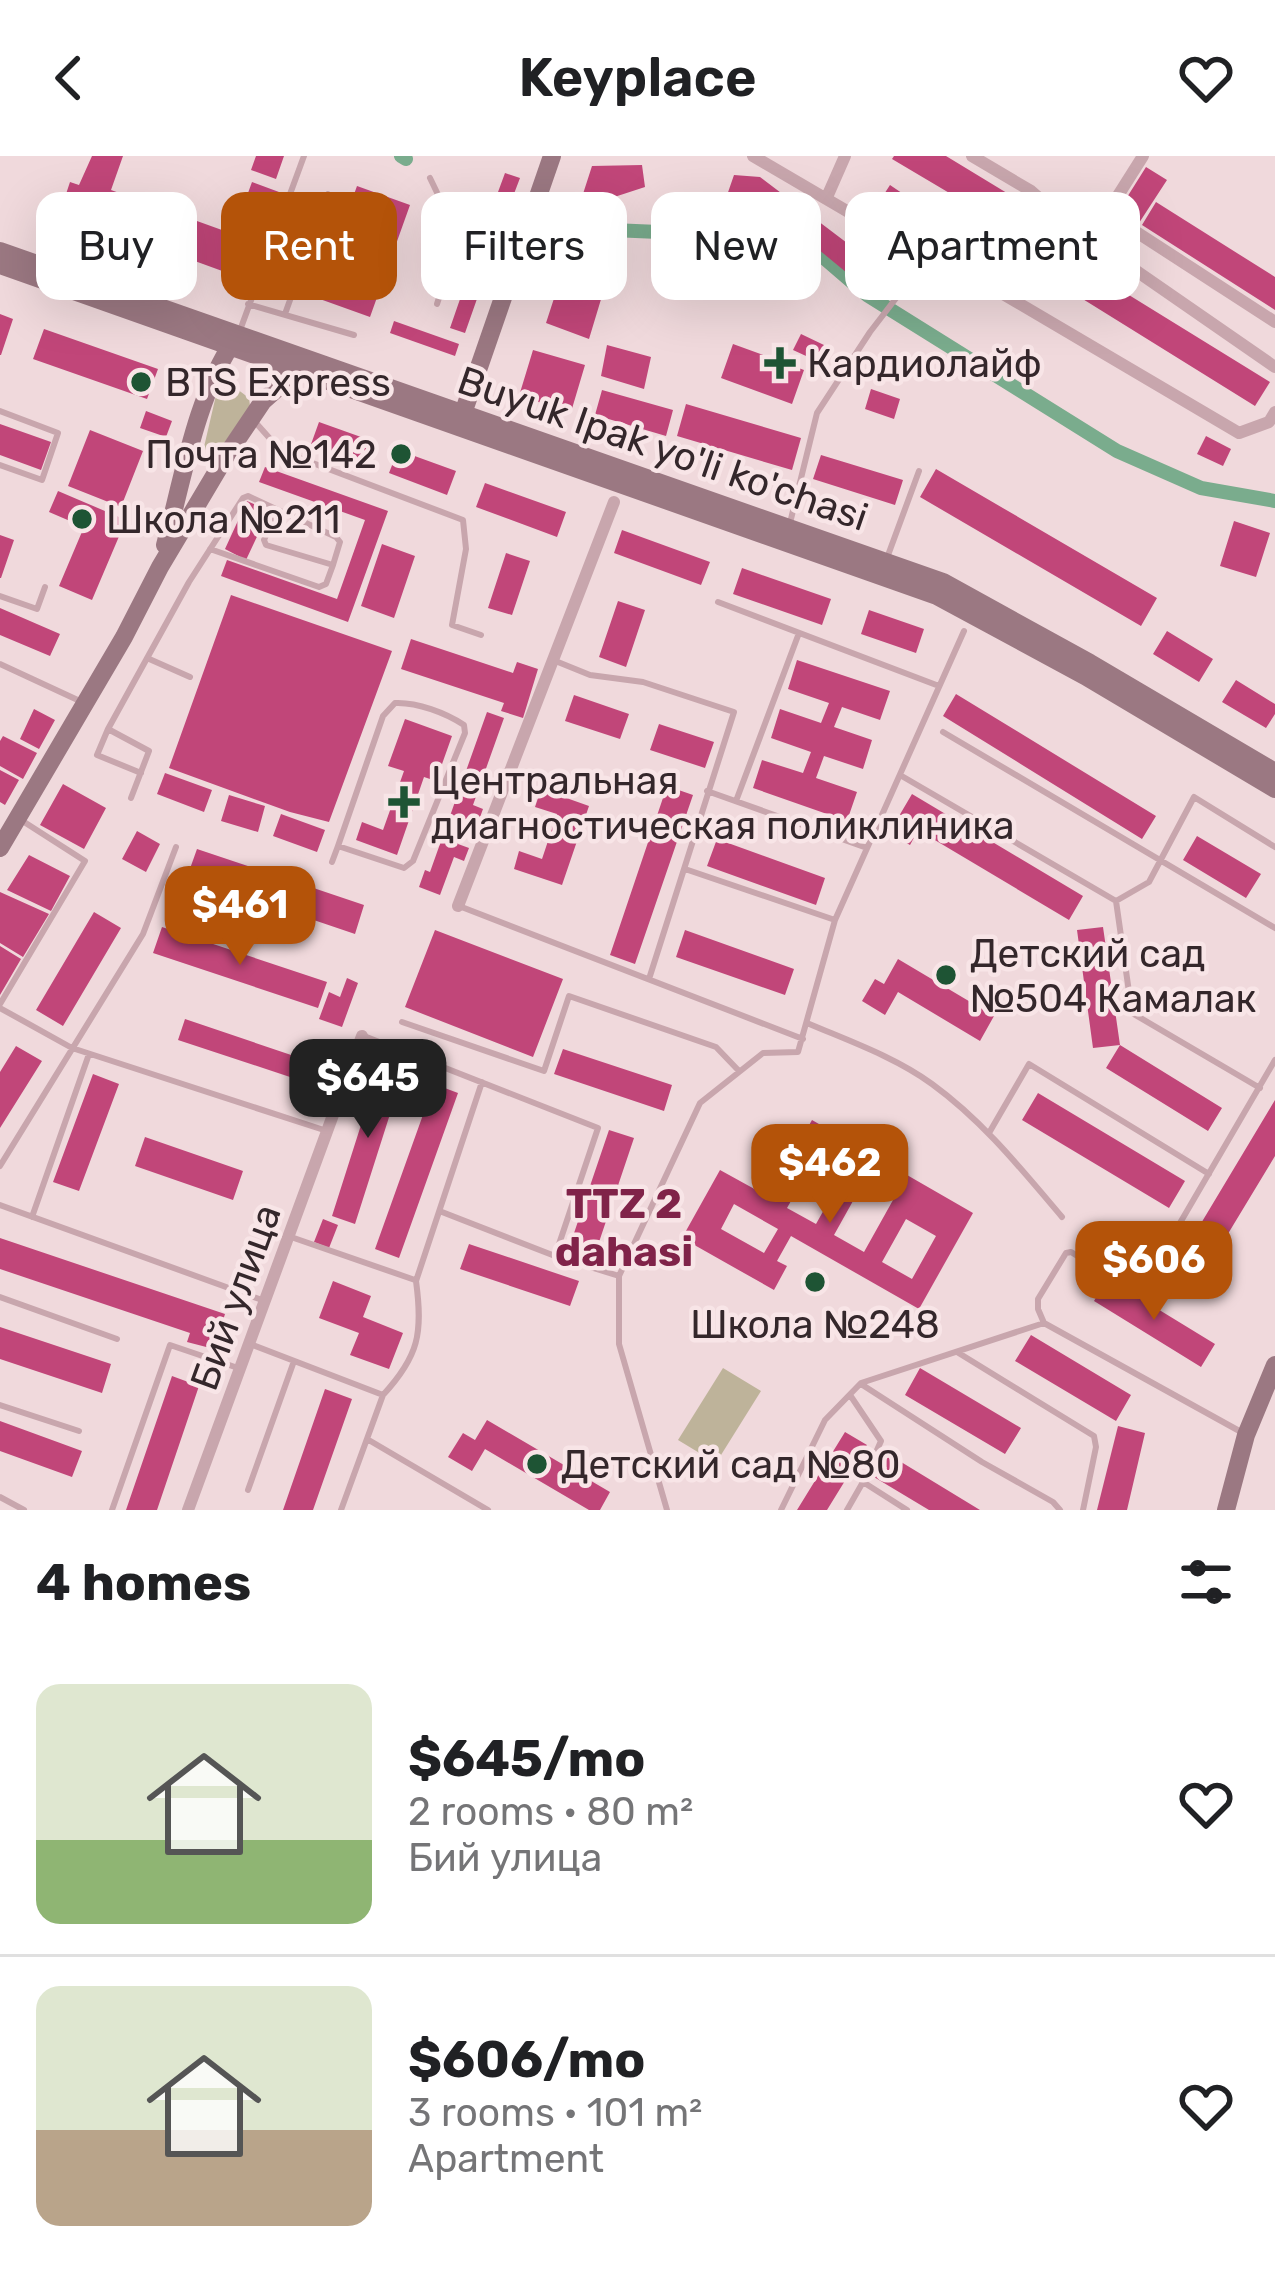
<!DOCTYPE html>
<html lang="en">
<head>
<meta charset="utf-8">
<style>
  body { margin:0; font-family:Rubik,sans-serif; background:#f2f2f2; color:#202124; height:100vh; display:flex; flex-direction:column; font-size:45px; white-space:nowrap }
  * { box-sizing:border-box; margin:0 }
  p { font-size:39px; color:#757577 }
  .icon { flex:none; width:66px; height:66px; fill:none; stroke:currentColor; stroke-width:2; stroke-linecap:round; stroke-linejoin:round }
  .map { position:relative; height:1354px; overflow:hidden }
  .panel { display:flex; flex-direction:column; background:#fff; flex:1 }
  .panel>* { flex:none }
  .guide { position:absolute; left:36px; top:36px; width:1203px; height:108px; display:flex; gap:24px }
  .price { position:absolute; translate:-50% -102px; padding:0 27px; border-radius:24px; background:#b45309; color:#fff; font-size:39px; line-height:78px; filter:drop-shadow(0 3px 6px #0008) }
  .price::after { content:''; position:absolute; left:50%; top:72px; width:36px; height:27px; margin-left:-18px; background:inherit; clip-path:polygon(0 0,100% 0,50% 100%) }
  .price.current { background:#222; color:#fff }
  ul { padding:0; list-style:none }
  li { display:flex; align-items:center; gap:36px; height:300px; padding:0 36px }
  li+li { border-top:3px solid #e0e0e0 }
  li span { display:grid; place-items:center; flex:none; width:336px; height:240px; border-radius:24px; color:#555 }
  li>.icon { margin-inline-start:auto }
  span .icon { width:144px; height:144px; fill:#fffc; stroke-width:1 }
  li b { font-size:51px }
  h2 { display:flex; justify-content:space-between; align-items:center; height:144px; padding:0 36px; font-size:51px }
  .pill { padding:0 42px; border-radius:24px; background:#fff; box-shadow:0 12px 48px #0002; font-size:42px; line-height:108px }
  .pill.current { background:#b45309; color:#fff }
  header { display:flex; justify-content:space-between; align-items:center; height:156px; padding:0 36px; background:#fff; font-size:54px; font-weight:600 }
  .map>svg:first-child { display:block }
  .green { fill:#beb39a }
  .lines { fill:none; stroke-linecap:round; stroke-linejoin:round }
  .canal { stroke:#7aac8d; stroke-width:14 }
  .building { fill:#c14679; fill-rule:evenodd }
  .lane { stroke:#c8a6ad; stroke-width:6 }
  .street { stroke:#c8a6ad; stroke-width:12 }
  .secondary { stroke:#9b7882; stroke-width:18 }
  .poi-dot { fill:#1e5434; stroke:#f8e5e7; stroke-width:4.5 }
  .labels { text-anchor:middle; stroke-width:9; stroke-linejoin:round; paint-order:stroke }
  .poi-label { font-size:39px; fill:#34272b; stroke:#f8e5e7; text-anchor:start }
  .street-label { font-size:39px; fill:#34272b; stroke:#f8e5e7 }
  .neighbourhood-label { font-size:42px; font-weight:bold; fill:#802349; stroke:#f8e5e7 }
</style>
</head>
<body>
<header><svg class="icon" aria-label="back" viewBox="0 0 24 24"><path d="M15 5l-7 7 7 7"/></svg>Keyplace<svg class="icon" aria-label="heart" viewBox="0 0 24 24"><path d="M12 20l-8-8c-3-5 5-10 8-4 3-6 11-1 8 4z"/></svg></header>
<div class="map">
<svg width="1275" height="1354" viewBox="0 0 1275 1354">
  <rect width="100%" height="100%" fill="#f0d9dc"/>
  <!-- green -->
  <path class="green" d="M226 232 237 233 249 242 250 250 216 299H209L204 291 217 235Z
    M723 1212 761 1235 716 1307 678 1284Z"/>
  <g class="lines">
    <!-- canal -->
    <path class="canal" d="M401 0 406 3
      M612 74 777 81 817 96 867 139 1117 295 1201 332 1275 345"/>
  </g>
  <!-- building -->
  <path class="building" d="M92 0H123L111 34 233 78 252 26 279 36 247 124 60 56 70 26 79 29Z
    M256 0H284L276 23 251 14Z
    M894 0H946L1020 45 1005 70 892 3Z
    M642 9 645 31 599 46 582 41 592 10Z
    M1146 11 1167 24 1139 67 1119 54Z
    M505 17 520 22 494 90 480 85Z
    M734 19 760 21 880 112 864 131 795 74 725 45Z
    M890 29 921 50 909 67 879 46Z
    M357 30 410 49 370 161 317 142Z
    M577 46 604 53 591 98 562 88Z
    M1156 46 1275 121V154L1142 69Z
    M1043 86 1270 226 1255 250 1028 109Z
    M476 97 491 103 465 177 450 172Z
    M571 97 619 107 610 137 565 123Z
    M559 127 602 140 589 183 546 167Z
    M0 158 13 163 1 199H0Z
    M394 165 459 188 455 200 390 177Z
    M44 173 158 213 147 243 33 203Z
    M801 178 824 189 817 205 793 194Z
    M733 188 804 214 792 248 721 222Z
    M607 189 651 201 644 233 601 220Z
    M533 194 585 209 571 256 519 240Z
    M871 233 900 243 894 263 865 253Z
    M602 234 673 254 666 280 595 259Z
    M686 248 801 282 792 314 677 280Z
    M146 255 172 265 166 281 140 272Z
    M319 266 375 286 366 310 310 291Z
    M0 268 51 286 41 314 0 299Z
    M90 274 143 295 121 351 68 330Z
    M1206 280 1231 293 1223 310 1197 298Z
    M398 294 456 315 447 339 389 317Z
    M821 299 903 324 895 349 813 323Z
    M265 311 388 355 348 466 221 420 227 404 337 443 365 364 259 326Z
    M936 313 1157 442 1141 470 920 341Z
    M485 327 566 356 557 381 476 351Z
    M58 335 126 364 92 444 59 430 84 371 49 356Z
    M247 345 269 355 246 404 225 393Z
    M1234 365 1270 377 1256 421 1220 410Z
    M622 374 710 406 701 429 614 397Z
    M0 379 14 384 1 422H0Z
    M382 388 415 400 394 462 361 450Z
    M506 397 530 405 512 459 488 452Z
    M742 412 831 443 822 469 733 438Z
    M231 439 392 495 329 666 290 656 169 612Z
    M618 445 645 454 626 511 599 501Z
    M0 452 60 478 50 500 0 479Z
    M869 454 924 473 916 497 861 478Z
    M1167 475 1213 503 1199 526 1153 498Z
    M411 483 513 517 517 506 538 513 523 562 501 555 504 547 401 513Z
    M797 504 890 535 880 564 842 551 834 571 872 584 863 613 824 600 816 622 857 636 847 665 753 632 762 604 803 617 811 596 771 582 780 553 821 567 829 547 788 533Z
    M1236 524 1275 548V558L1266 572 1222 546Z
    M956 538 1156 660 1142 683 943 560Z
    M574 539 629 558 620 583 565 565Z
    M34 553 55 564 39 593 20 583Z
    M487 556 504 562 473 649 483 653 475 675 464 671 458 688 469 692 464 705 454 701 440 739 419 731 425 714 430 716Z
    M405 563 452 580 436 625 424 621 397 699 356 684 362 666 383 674 404 615 388 610Z
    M659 568 714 586 705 612 650 594Z
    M3 580 37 597 23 623 0 610V585Z
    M0 614 19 624 5 649 0 646Z
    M165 617 212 634 204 656 157 638Z
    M63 628 106 652 84 693 40 669Z
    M667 630 693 639 635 808 610 799Z
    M541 633 589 650 562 729 514 713 519 695 542 703 557 658 535 651Z
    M912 638 1083 740 1069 764 918 674 910 689 889 677Z
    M229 639 265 650 258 676 221 665Z
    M281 658 325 674 317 696 273 680Z
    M137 675 160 688 146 716 122 703Z
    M1197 680 1261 718 1246 742 1183 704Z
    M717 683 825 722 816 749 707 710Z
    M197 693 364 749 355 778 187 721Z
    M29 699 70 720 51 755 7 734Z
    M0 736 49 758 23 801 0 787Z
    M94 756 121 772 63 870 36 854Z
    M162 771 327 826 318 852 153 797Z
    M1103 771 1120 889 1093 892 1077 774Z
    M435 774 563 823 533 901 405 851Z
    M685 774 794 813 785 839 676 801Z
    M0 790 21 803 0 839Z
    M898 803 994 860 980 885 898 836 885 859 862 845 875 823 884 828Z
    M347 822 358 827 342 871 319 863 329 836 340 841Z
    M185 863 303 903 296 923 178 884Z
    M1120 889 1222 952 1208 975 1106 912Z
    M16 890 42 905 0 972V916Z
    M563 893 672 929 664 955 554 918Z
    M382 903 405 911 355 1068 332 1060Z
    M93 918 119 928 79 1035 53 1026Z
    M434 928 458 937 399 1102 375 1093Z
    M1038 937 1185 1025 1169 1052 1022 964Z
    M1275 944V1000L1197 1129 1173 1114Z
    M812 964 831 975 787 1052 816 1068 859 991 877 1002 834 1079 864 1096 907 1019 973 1057 919 1153 791 1080 777 1105 787 1110 774 1134 682 1082 720 1014 769 1041ZM734 1048 778 1073 764 1097 721 1073ZM906 1063 936 1080 912 1123 882 1106Z
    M609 974 634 982 597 1092 572 1083Z
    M145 981 243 1015 233 1044 135 1010Z
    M323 1063 338 1069 329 1092 314 1086Z
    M0 1082 225 1158 214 1193 187 1186 190 1177 0 1113Z
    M469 1088 579 1125 570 1150 460 1113Z
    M1107 1122 1215 1188 1201 1211 1094 1145Z
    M333 1125 371 1140 363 1161 403 1177 389 1213 350 1199 359 1177 319 1162Z
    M0 1171 111 1208 102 1237 0 1203Z
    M1031 1179 1131 1239 1116 1265 1015 1205Z
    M920 1212 1021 1272 1005 1298 905 1239Z
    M172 1220 199 1230 157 1354H126Z
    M325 1233 352 1243 313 1354H283Z
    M487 1264 610 1336 600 1354H589L485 1293 472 1315 448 1301 463 1277 475 1284Z
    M0 1265 82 1295 72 1321 0 1295Z
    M1118 1270 1145 1277 1127 1354H1097Z
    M845 1276 867 1289 827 1354H797Z
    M888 1298 980 1354H929L874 1321Z"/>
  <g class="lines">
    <!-- lane -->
    <path class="lane" d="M430 22 455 74 463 84 513 104
      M248 148 354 179
      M437 148 456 89 463 84
      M285 158 328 38
      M239 177 304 0
      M0 255 58 277 42 324 0 309
      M256 267 281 295 463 364 466 393 452 469 481 479
      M790 367 817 257 870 176 927 102
      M210 393 319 431 326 428 333 409
      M887 402 919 315
      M0 440 37 453 45 431
      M718 446 939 530
      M147 502 190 521
      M553 504 590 519 643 526 734 556 649 823
      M0 508 82 546
      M108 573 97 599 141 617
      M943 576 1275 772
      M900 619 1116 745 1149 726 1194 641 1275 691
      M707 635 867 692
      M131 642 149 595 108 573 189 426 243 342 248 340 336 381 340 386 333 409 266 389 264 384 276 355
      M736 645 799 477
      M332 706 338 690 383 560 395 547C417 546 446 557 464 569L465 577 413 705 404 712 338 690
      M685 713 835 764
      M1116 745 1132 857 1260 932
      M459 750 803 883
      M0 848 85 705 21 664
      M0 852 72 892 327 975
      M402 866 544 915 569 840 716 891 739 915
      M807 867C849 885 895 901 932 928 983 965 1022 1014 1062 1061
      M364 880 598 972 555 1100
      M989 977 1029 908 1209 1018
      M0 1010 143 778 176 691
      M0 1049 262 1144
      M442 1056 555 1100 619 1120
      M32 1061 89 898
      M291 1081 415 1124
      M0 1141 117 1183
      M1044 1167 1038 1153V1143L1066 1097 1071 1096C1098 1113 1122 1130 1152 1115L1275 904
      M250 1188 383 1239 341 1354
      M957 1196 1094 1280 1096 1291 1083 1354
      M861 1228 982 1306 1053 1346 1060 1354
      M383 1239C419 1200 423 1177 416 1125L482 926
      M850 1239 881 1285 863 1326 907 1354
      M0 1249 79 1275
      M367 1283 488 1354
      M248 1334 294 1205
      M0 1341 24 1354
      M112 1354 170 1189 238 1212
      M667 1354 619 1188V1120L700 947 763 897 798 896 835 764 964 475
      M781 1354 825 1264 861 1227 1044 1167 1243 1277
      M847 1354 863 1326"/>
    <!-- street -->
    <path class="street" d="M753 0 927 102 981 125 1239 277 1269 266 1275 256
      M972 0 1031 35 1070 69 1107 57 1275 166
      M827 41 845 0
      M1107 57 1143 0
      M981 125 1039 69 1053 66 1070 69 1275 211
      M458 750 614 346
      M188 1354 362 880"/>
    <!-- secondary -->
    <path class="secondary" d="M0 95 943 426 1090 507 1275 616
      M0 109 937 440 1085 520 1275 633
      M460 266 552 0
      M165 389C183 322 196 240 235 183
      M0 692 124 481 160 411 226 300 263 245 298 214 300 209
      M1226 1354 1246 1279 1275 1209"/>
  </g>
  <!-- markers -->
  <g class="poi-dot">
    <path d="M774 189h12v12h12v12h-12v12h-12v-12h-12v-12h12z"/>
    <circle cx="141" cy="226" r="12"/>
    <circle cx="401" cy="298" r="12"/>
    <circle cx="82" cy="363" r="12"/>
    <path d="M398 628h12v12h12v12h-12v12h-12v-12h-12v-12h12z"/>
    <circle cx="946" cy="819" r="12"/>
    <circle cx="815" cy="1126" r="12"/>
    <circle cx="537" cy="1308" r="12"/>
  </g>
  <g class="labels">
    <!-- poi labels -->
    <g class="poi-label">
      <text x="807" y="221">Кардиолайф</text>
      <text x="165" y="240">BTS Express</text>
      <text x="377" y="312" text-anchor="end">Почта №142</text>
      <text x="106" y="377">Школа №211</text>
      <text x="431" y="638">Центральная<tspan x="431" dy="45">диагностическая поликлиника</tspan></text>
      <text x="970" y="811">Детский сад<tspan x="970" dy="45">№504 Камалак</tspan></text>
      <text x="815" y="1182" text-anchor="middle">Школа №248</text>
      <text x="561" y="1322">Детский сад №80</text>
    </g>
    <!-- street labels -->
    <g class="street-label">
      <text transform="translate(663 292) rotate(19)" y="14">Buyuk Ipak yo'li ko'chasi</text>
      <text transform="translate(235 1141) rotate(-70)" y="14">Бий улица</text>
    </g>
    <!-- neighbourhood labels -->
    <g class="neighbourhood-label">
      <text x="624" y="1062">TTZ 2<tspan x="624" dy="48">dahasi</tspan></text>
    </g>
  </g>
</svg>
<b class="price" style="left:240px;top:812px">$461</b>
<b class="price current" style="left:368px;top:985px">$645</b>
<b class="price" style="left:830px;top:1070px">$462</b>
<b class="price" style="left:1154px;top:1167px">$606</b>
<div class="guide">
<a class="pill">Buy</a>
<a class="pill current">Rent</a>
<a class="pill">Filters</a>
<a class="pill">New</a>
<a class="pill">Apartment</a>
</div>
</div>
<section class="panel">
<h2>4 homes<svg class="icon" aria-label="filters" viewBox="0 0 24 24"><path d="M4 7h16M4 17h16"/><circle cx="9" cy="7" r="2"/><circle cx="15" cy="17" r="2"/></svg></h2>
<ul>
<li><span style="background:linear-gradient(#dfe7d0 65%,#8fb573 0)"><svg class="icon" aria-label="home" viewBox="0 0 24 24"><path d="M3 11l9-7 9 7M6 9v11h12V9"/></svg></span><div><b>$645/mo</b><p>2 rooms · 80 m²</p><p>Бий улица</p></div><svg class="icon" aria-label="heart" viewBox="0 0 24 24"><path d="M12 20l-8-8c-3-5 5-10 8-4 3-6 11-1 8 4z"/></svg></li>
<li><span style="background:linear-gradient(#dfe7d0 60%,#b9a48a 0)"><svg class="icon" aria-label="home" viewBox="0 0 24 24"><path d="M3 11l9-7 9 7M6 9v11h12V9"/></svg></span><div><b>$606/mo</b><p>3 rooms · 101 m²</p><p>Apartment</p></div><svg class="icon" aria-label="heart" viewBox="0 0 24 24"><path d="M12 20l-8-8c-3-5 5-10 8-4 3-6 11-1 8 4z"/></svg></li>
</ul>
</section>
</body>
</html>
